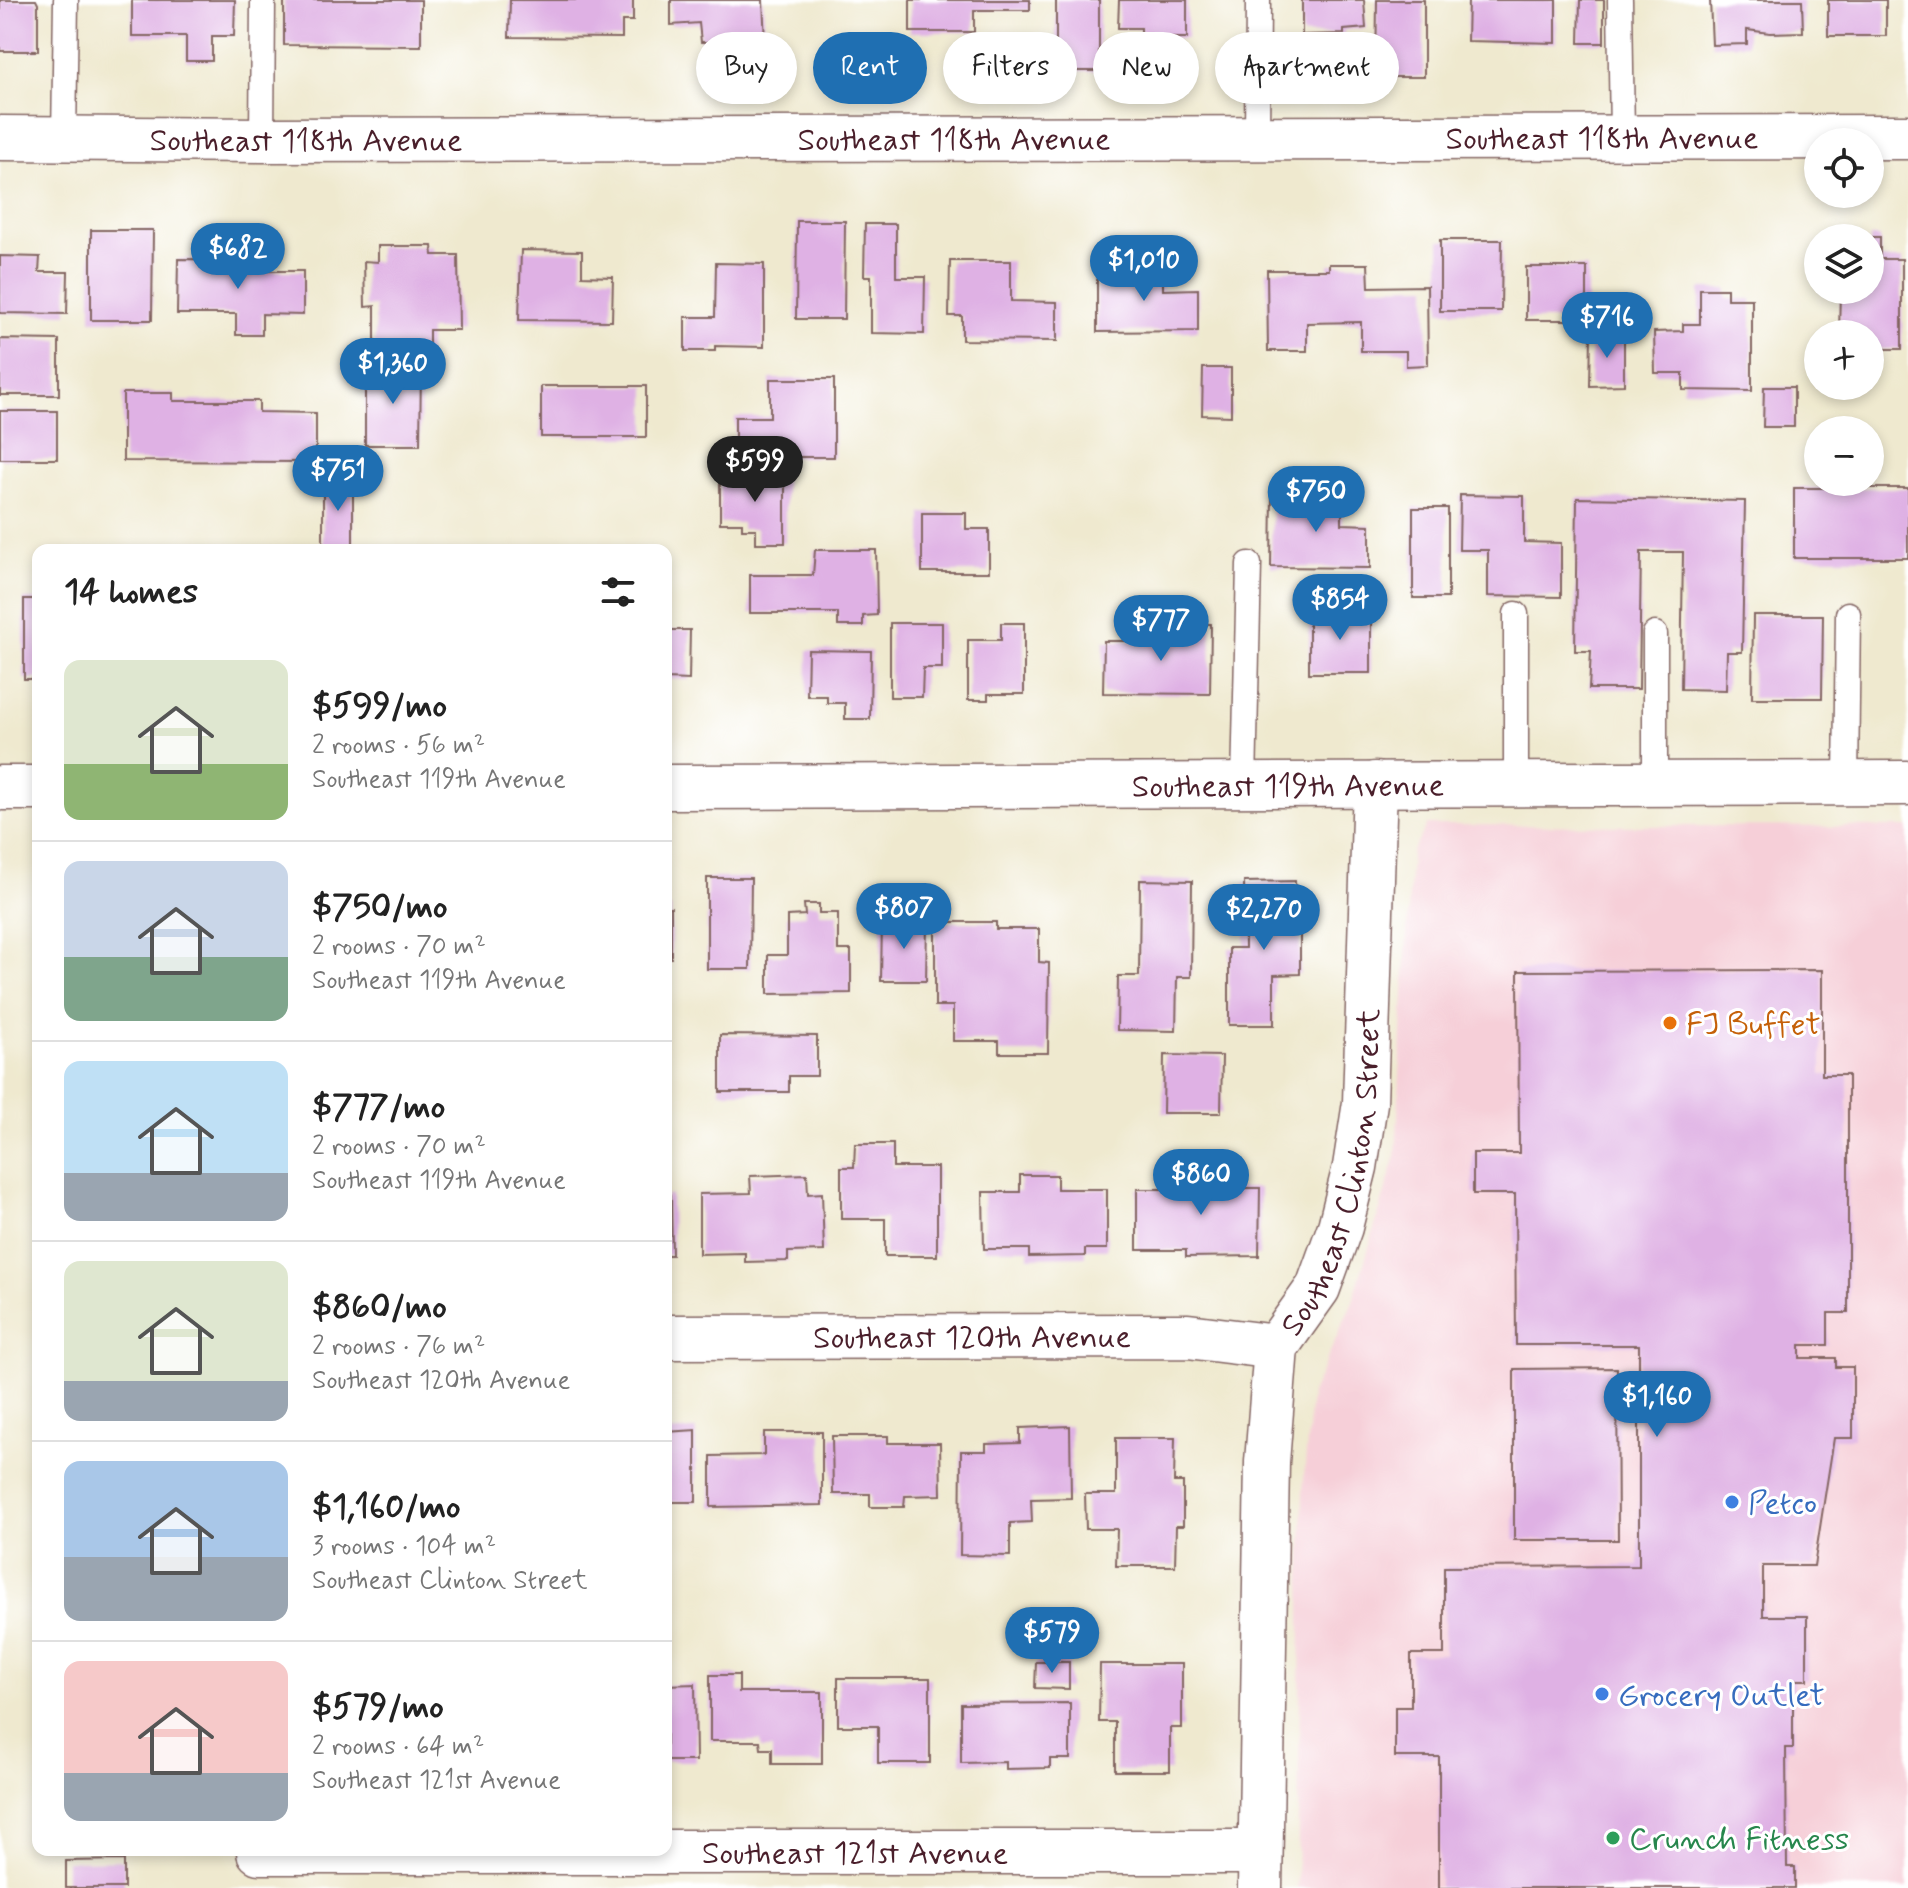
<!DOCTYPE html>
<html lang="en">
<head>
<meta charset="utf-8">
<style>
  body { margin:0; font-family:Mynerve,sans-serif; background:#f2f2f2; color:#222; height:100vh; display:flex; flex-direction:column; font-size:30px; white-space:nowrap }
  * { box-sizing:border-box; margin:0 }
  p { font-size:26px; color:#767676 }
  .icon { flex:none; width:44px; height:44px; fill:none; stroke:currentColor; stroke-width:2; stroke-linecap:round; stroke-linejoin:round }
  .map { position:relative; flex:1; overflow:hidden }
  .sheet { position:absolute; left:32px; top:544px; width:640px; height:1312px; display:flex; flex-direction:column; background:#fff; border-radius:16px; box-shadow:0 4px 12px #0003 }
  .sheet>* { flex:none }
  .banner { position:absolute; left:696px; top:32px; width:760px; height:72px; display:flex; gap:16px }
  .fabs { position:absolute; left:1804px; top:128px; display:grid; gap:16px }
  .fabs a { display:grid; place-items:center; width:80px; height:80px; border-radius:50%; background:#fff; box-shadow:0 4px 12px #0003; font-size:40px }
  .price { position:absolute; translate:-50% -68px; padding:0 18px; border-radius:28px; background:#1f6fb2; color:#fff; font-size:26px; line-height:52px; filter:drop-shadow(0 2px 4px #0008) }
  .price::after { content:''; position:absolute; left:50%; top:48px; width:24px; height:18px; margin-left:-12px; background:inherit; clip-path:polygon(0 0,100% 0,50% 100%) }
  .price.selected { background:#222; color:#fff }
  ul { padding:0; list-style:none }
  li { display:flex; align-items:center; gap:24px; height:200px; padding:0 32px }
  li+li { border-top:2px solid #e0e0e0 }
  li span { display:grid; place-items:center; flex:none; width:224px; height:160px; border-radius:16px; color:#555 }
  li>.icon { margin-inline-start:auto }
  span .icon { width:96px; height:96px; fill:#fffc; stroke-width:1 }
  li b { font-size:34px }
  h2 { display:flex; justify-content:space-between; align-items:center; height:96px; padding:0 32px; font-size:34px }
  .tag { padding:0 28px; border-radius:36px; background:#fff; box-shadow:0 4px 12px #0003; font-size:28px; line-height:72px }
  .tag.selected { background:#1f6fb2; color:#fff }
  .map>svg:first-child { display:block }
  .built { fill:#f6cfd8 }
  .building { fill:#dfb1e4 }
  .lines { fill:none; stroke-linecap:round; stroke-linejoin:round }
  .service-casing { stroke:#846664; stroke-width:27 }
  .minor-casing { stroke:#846664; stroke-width:47 }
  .service { stroke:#fff; stroke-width:24 }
  .minor { stroke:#fff; stroke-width:44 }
  .food-dot { fill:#e8710a; stroke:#fff; stroke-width:3 }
  .shop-dot { fill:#3f7fe0; stroke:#fff; stroke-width:3 }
  .leisure-dot { fill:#2e9e5b; stroke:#fff; stroke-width:3 }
  .labels { text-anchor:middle; stroke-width:6; stroke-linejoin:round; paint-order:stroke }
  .street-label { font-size:32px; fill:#4a1f2b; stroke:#fff }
  .food-label { font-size:32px; fill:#c56008; stroke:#fff; text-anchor:start }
  .shop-label { font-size:32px; fill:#366cbe; stroke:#fff; text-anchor:start }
  .leisure-label { font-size:32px; fill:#27864d; stroke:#fff; text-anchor:start }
</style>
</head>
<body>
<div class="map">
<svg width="1908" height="1888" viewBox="0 0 1908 1888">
  <rect width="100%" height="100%" fill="#fff"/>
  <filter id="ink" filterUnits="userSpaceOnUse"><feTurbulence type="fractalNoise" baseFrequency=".0125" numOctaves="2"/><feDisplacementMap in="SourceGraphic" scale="16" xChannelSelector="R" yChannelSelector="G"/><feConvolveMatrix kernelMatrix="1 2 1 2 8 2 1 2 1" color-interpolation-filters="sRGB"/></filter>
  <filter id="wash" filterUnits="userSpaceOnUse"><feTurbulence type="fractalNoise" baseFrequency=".006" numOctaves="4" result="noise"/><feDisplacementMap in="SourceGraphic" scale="32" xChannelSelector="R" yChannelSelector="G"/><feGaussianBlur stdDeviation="1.8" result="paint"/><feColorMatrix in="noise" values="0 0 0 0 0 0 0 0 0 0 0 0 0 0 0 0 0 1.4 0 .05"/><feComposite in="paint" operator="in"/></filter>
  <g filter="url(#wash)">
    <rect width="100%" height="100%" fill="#efe9cf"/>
    <!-- built -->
    <path class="built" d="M1427 825 1908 827V1888H1297L1303 1489 1311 1394 1353 1301 1396 1155 1411 853Z"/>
    <g id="blocks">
      <!-- building -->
      <path class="building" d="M0 0H36L38 4V51H0Z
        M132 0H235L234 36H212V61H186V36H132Z
        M284 0H421V46L284 45Z
        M510 0H633V21H622V38L509 37Z
        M671 0H763L765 42H701L699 23 671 25Z
        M910 0H1030V10H974V32H910Z
        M1056 0H1099V71H1056Z
        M1119 0H1187V38H1141V28H1118Z
        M1302 0H1364L1366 28 1344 30V34L1302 35Z
        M1377 0H1424V77H1376Z
        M1468 0H1556V43L1467 41Z
        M1580 0H1604V43H1579Z
        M1710 0H1802L1803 32 1770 33 1747 30V44L1712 45Z
        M1828 0H1886V36H1828Z
        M797 221H845L844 319H796Z
        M865 224H896V277H925L924 334 871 333V276H864Z
        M91 230H153L152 320H91Z
        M1870 237H1880V259H1902V349H1870V334H1839L1840 290H1870Z
        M1440 240H1502L1501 311H1440Z
        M378 246H432L433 255H458L459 330H429V355H375V306L365 307 364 261 378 262Z
        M521 250 582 251V276L613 277 612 321 519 320Z
        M0 256 40 257 39 272H68L67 314 0 313Z
        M178 259 263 260V271H303V315L262 314V335H236V314H177Z
        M950 261H1011V301L1057 302V341L962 340V316H949Z
        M716 263 764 264V347L715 346V351H685V317H715Z
        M1329 264H1368L1369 287 1427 286 1428 365 1406 366V351H1361V322L1307 323V351H1268L1267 270H1329Z
        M1163 267V290L1198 289V331L1097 332V273H1120V268Z
        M1526 267H1587V320H1526Z
        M1700 289H1727V299H1752V391L1683 390V373H1655L1654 332 1683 331V324H1700Z
        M1591 334H1624V385L1590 386Z
        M0 339 59 340V395H0Z
        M365 368H421L420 445H365Z
        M1203 368H1231V416L1202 415Z
        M770 379H834V457H735V417H770Z
        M541 386H646V437H541Z
        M1764 387H1794V427H1763Z
        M123 393H173V401H259V412L316 413V462L123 461Z
        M0 411H57V459H0Z
        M720 474H785V543H756V529H742V523H720Z
        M323 475 353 476V550H323Z
        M1794 488H1908V558H1794Z
        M1272 495H1342V524L1370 525V568L1271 567Z
        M1460 495 1524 496V542L1561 543V597L1488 596V550H1459Z
        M1577 498 1745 501 1742 652H1727L1726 690 1681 689 1683 552H1641L1639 689H1589L1591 651H1575Z
        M1413 508H1448V598H1413Z
        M922 513H966V529H989V572H922Z
        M815 550H876L877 615 863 616V626H838V613H750V575H813Z
        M24 599H38V679H24Z
        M1309 611 1371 612V673H1309Z
        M1753 615H1823L1822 698H1752Z
        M890 623H942V668H923L922 697H890Z
        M1001 623H1024V694H988V700H968V640H1001Z
        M1160 624H1211L1210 694 1103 693 1104 641H1160Z
        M666 630H690L689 680 666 679Z
        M808 650 871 651 870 719H845V703H827V696H807Z
        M707 878H751L750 969H707Z
        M1140 880 1192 881 1191 977H1177L1176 1031 1117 1030 1118 976H1139Z
        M1295 881 1296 927 1300 926V974L1274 975V1025H1229V948H1245L1244 882Z
        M804 904H819V913H838V950H851V993L768 994V955H787V916L805 915Z
        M666 907H671V958H666Z
        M882 921H927L926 981H881Z
        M935 922H996V929H1039V962L1049 963 1048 1053H999V1041H953V1006H935Z
        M1822 970V1075H1848V1313H1828V1345H1800V1358H1836V1367H1853V1438H1834L1814 1566H1763V1616H1807V1680H1793V1748H1786L1787 1867H1795V1888H1439V1757H1395V1707H1411V1654H1444V1567L1639 1566V1345H1516L1515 1194H1473V1153H1519L1518 971Z
        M720 1035 817 1036V1076H789V1092H720Z
        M1164 1055 1222 1056 1221 1113H1163Z
        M855 1144H893V1167H937V1256H885V1219H841V1167H854Z
        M1192 1166H1231V1188H1260L1259 1256 1186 1257V1250H1137V1189H1192Z
        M807 1174 808 1194 822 1193 824 1251 788 1252V1261L745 1262V1253L699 1254V1194L751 1193 750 1176Z
        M1020 1175H1057V1189H1107V1249H1085V1256L1029 1257V1249H984L983 1192H1020Z
        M666 1195H671L672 1255H666Z
        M1617 1368 1618 1540H1514V1369Z
        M1070 1426 1071 1498 1031 1499 1032 1522 1010 1523V1556L960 1555 961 1451H986V1444L1020 1443V1428Z
        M696 1430V1502H666V1432Z
        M764 1432H822V1505L711 1507V1456L764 1455Z
        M832 1436H888V1443H940L941 1495 905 1496 904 1507H870V1494H833Z
        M1116 1438H1175L1174 1482H1183V1526H1176L1175 1566H1116L1117 1529H1086L1085 1494H1116Z
        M1036 1662H1069V1689L1035 1688Z
        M1100 1664H1182V1728H1170V1771H1115V1722H1099Z
        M710 1675H739V1692H822V1764H772V1749H761L760 1741H710Z
        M838 1678H930V1763H878V1726H838Z
        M695 1684 696 1761H666V1685Z
        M1070 1703V1759H1050V1768L1006 1769V1762L961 1763V1704Z
        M124 1860V1888H66V1861Z"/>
    </g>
  </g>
  <g filter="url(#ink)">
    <use href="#blocks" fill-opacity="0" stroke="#846664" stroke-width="2"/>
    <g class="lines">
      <!-- service casing -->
      <g class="service-casing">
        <path id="service" d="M1620 0 1622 136
          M1257 137 1258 0
          M64 139 66 0
          M262 140 263 0
          M1516 614V784
          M1655 634V784
          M1846 783 1848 614
          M1244 785 1249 564"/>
      </g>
      <!-- minor casing -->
      <g class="minor-casing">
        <g id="minor">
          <path id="s1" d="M0 138 262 140 1908 137"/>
          <path id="s2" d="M666 787 1908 783"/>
          <path d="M0 788H38"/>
          <path id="s3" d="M666 1337 1188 1336 1276 1347"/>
          <path id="s4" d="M259 1852H1260"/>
          <path id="s5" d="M1260 1888 1267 1462 1276 1347 1318 1288 1340 1227 1355 1167 1365 1103 1375 784"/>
        </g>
      </g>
      <!-- service -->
      <use href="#service" class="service"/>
      <!-- minor -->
      <use href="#minor" class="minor"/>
    </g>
  </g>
  <!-- markers -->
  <circle class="food-dot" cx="1670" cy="1023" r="8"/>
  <g class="shop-dot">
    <circle cx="1732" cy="1502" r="8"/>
    <circle cx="1602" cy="1694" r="8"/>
  </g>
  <circle class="leisure-dot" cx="1613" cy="1838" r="8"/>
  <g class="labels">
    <!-- street labels -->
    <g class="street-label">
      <text dy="11" stroke="none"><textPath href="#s1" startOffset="1602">Southeast 118th Avenue</textPath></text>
      <text dy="11" stroke="none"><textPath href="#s1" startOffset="954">Southeast 118th Avenue</textPath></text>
      <text dy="11" stroke="none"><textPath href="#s1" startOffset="306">Southeast 118th Avenue</textPath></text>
      <text dy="11" stroke="none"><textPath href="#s2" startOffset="622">Southeast 119th Avenue</textPath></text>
      <text dy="11" stroke="none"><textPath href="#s5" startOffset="730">Southeast Clinton Street</textPath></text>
      <text dy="11" stroke="none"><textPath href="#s3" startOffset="306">Southeast 120th Avenue</textPath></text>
      <text dy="11" stroke="none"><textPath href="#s4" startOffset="596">Southeast 121st Avenue</textPath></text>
    </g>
    <!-- food labels -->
    <g class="food-label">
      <text x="1686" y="1034">FJ Buffet</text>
    </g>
    <!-- shop labels -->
    <g class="shop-label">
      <text x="1748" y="1513">Petco</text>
      <text x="1618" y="1705">Grocery Outlet</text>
    </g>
    <!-- leisure labels -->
    <g class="leisure-label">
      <text x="1629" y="1849">Crunch Fitness</text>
    </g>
  </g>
</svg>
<div class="fabs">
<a><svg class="icon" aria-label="locate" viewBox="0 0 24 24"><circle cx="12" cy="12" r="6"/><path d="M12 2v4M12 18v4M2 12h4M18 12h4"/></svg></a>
<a><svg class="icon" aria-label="layers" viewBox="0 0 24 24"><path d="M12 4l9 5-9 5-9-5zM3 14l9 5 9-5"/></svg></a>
<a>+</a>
<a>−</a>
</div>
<b class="price" style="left:238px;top:291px">$682</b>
<b class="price" style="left:1144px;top:303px">$1,010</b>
<b class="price" style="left:1607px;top:360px">$716</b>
<b class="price" style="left:393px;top:406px">$1,360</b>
<b class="price selected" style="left:755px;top:504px">$599</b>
<b class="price" style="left:338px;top:513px">$751</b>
<b class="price" style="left:1316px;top:534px">$750</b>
<b class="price" style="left:1340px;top:642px">$854</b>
<b class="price" style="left:1161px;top:663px">$777</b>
<b class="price" style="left:904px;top:951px">$807</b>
<b class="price" style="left:1264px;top:952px">$2,270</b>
<b class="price" style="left:1201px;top:1217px">$860</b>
<b class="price" style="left:1657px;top:1439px">$1,160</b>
<b class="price" style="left:1052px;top:1675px">$579</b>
<div class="banner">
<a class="tag">Buy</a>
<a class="tag selected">Rent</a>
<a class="tag">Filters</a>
<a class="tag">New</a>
<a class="tag">Apartment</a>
</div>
<section class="sheet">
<h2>14 homes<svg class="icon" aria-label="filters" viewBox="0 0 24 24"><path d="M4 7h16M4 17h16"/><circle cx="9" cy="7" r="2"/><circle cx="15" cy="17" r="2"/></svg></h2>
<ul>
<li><span style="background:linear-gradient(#dfe7d0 65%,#8fb573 0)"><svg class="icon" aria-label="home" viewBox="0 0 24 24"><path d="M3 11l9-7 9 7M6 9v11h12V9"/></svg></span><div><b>$599/mo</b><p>2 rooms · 56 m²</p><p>Southeast 119th Avenue</p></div></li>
<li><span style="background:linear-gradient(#c9d6e8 60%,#7fa58c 0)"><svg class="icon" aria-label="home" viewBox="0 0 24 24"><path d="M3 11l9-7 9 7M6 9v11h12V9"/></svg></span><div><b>$750/mo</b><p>2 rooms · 70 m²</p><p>Southeast 119th Avenue</p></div></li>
<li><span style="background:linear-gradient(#bfe0f5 70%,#9aa5b1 0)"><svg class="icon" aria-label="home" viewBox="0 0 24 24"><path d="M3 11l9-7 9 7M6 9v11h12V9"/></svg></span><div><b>$777/mo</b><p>2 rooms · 70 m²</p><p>Southeast 119th Avenue</p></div></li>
<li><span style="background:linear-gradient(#dfe7d0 75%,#9aa5b1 0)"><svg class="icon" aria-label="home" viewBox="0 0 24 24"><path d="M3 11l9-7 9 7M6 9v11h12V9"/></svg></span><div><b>$860/mo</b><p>2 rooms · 76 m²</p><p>Southeast 120th Avenue</p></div></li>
<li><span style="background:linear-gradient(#a9c7e8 60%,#9aa5b1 0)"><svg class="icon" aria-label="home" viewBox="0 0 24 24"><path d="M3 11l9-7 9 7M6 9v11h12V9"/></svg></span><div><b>$1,160/mo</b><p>3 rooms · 104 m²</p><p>Southeast Clinton Street</p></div></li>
<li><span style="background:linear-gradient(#f6c9c9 70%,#9aa5b1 0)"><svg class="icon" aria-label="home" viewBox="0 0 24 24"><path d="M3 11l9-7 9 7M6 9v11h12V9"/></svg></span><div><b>$579/mo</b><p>2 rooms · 64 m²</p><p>Southeast 121st Avenue</p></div></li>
</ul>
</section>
</div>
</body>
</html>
